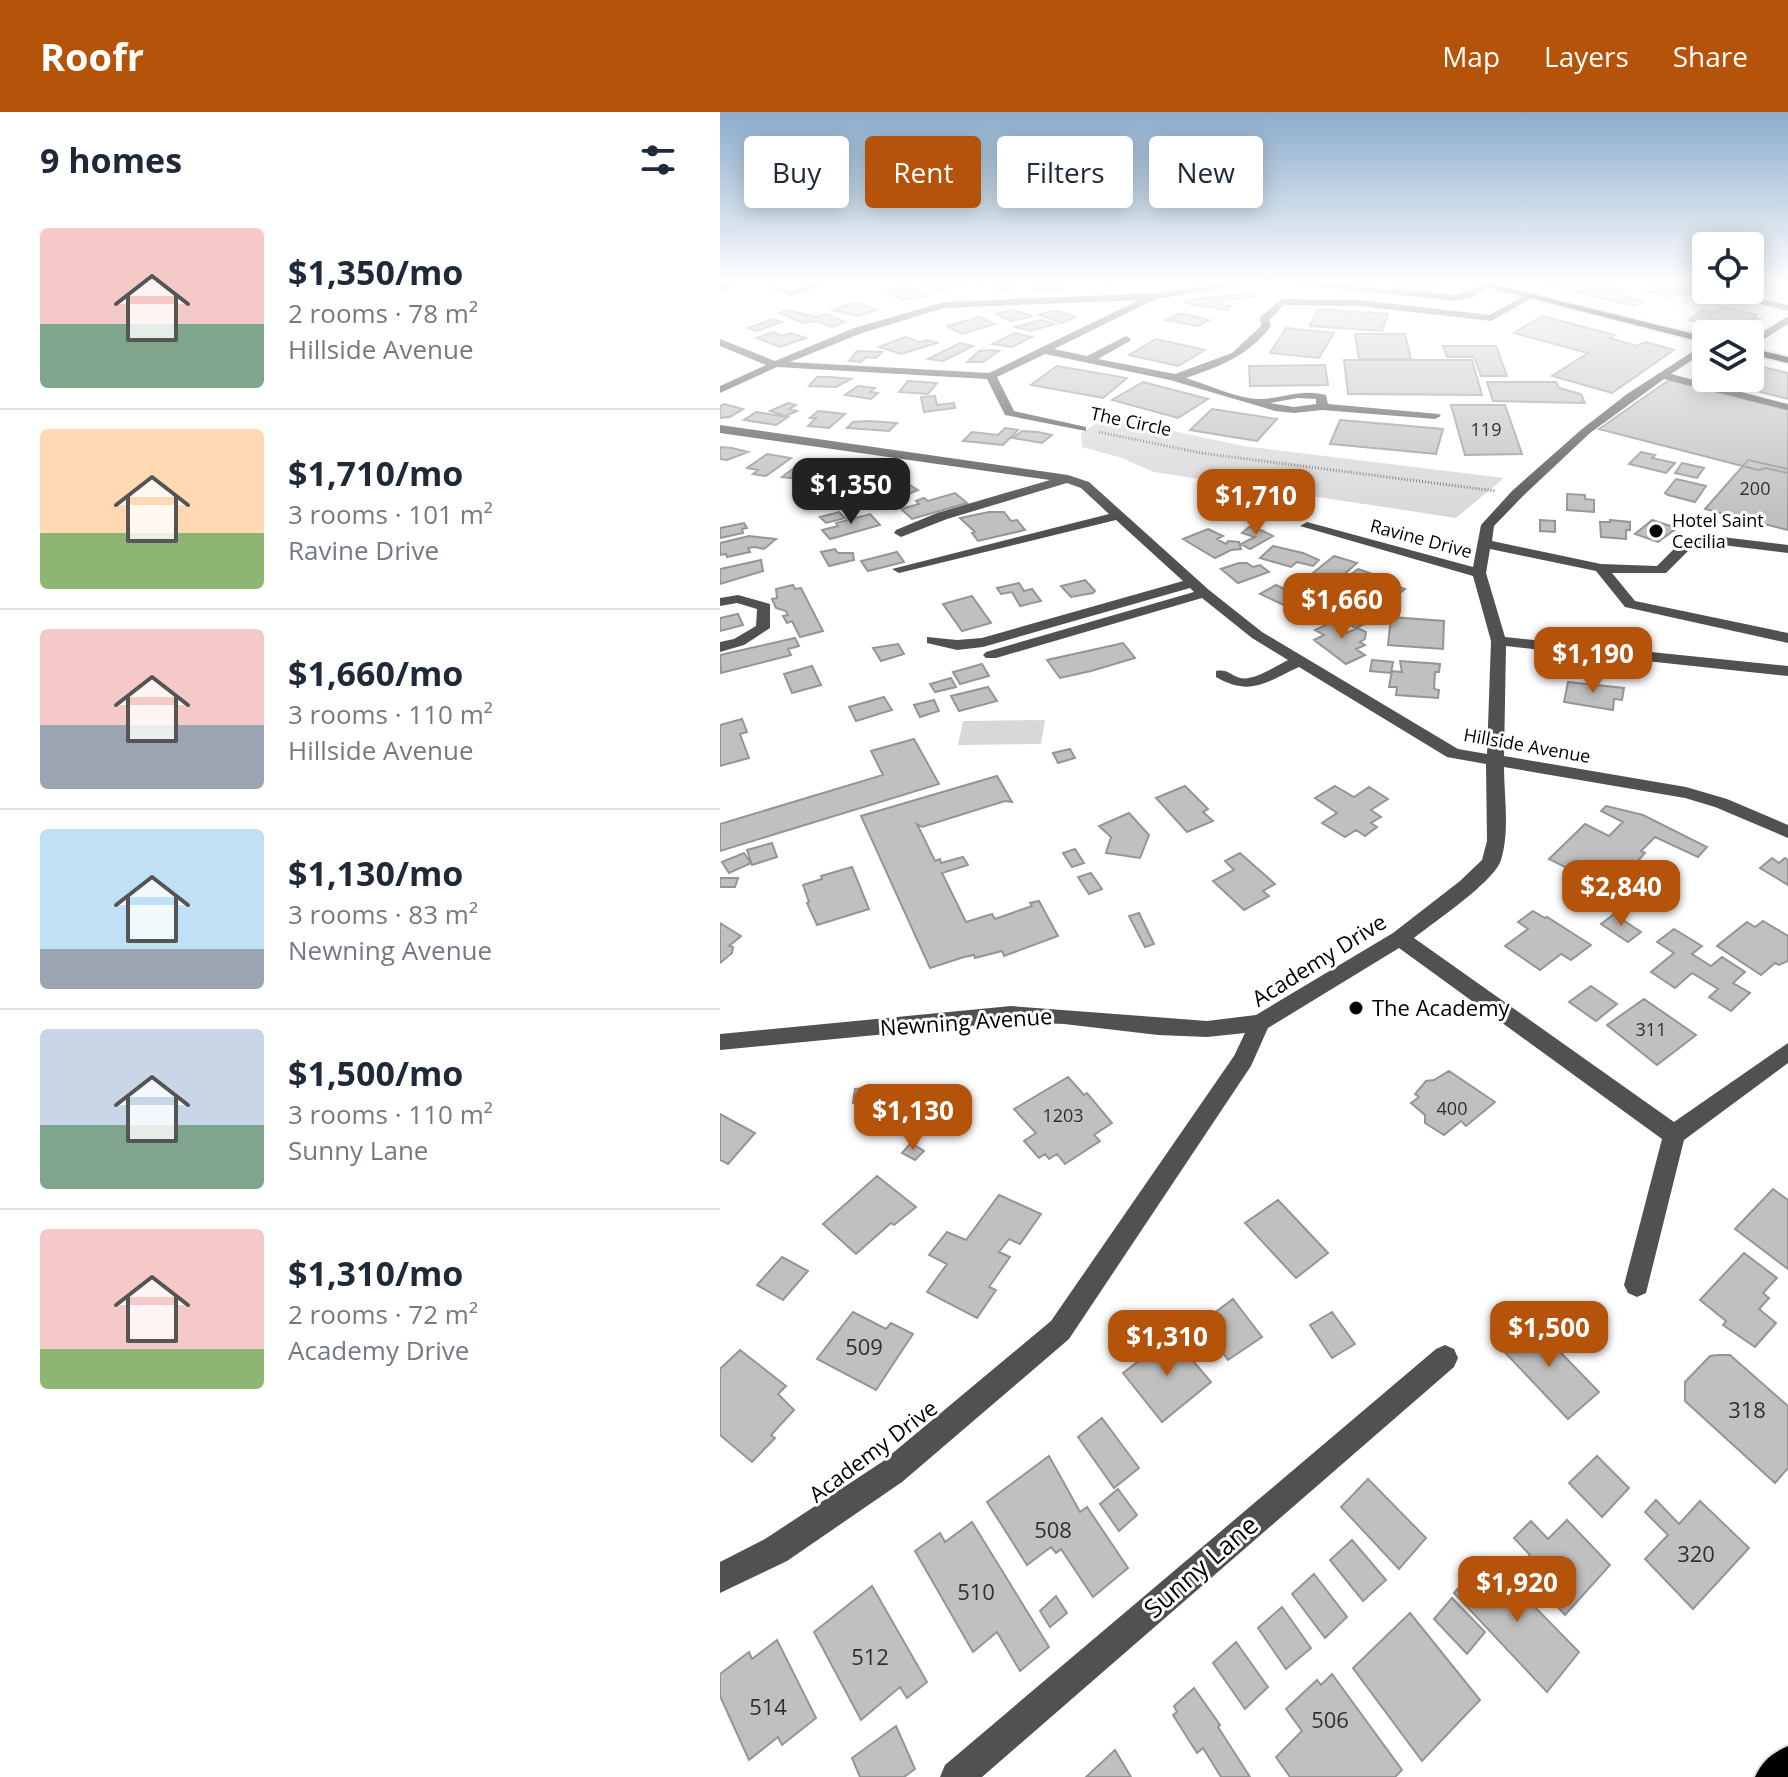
<!DOCTYPE html>
<html lang="en">
<head>
<meta charset="utf-8">
<style>
  body { margin:0; font-family:"Open Sans",sans-serif; background:#f2f2f3; color:#1f2937; height:100vh; display:flex; flex-direction:column; font-size:30px; white-space:nowrap }
  * { box-sizing:border-box; margin:0 }
  p { font-size:26px; color:#747a83 }
  .icon { flex:none; width:44px; height:44px; fill:none; stroke:currentColor; stroke-width:2; stroke-linecap:round; stroke-linejoin:round }
  .map { position:relative; flex:1; overflow:hidden }
  .drawer { display:flex; flex-direction:column; background:#fff; width:720px }
  .drawer>* { flex:none }
  .banner { position:absolute; left:24px; top:24px; width:760px; height:72px; display:flex; gap:16px }
  .buttons { position:absolute; left:972px; top:120px; display:grid; gap:16px }
  .buttons a { display:grid; place-items:center; width:72px; height:72px; border-radius:8px; background:#fff; box-shadow:0 4px 20px #0003; font-size:40px }
  .price { position:absolute; translate:-50% -68px; padding:0 18px; border-radius:16px; background:#b45309; color:#fff; font-size:26px; line-height:52px; filter:drop-shadow(0 2px 4px #0008) }
  .price::after { content:''; position:absolute; left:50%; top:48px; width:24px; height:18px; margin-left:-12px; background:inherit; clip-path:polygon(0 0,100% 0,50% 100%) }
  .price.current { background:#222; color:#fff }
  ul { padding:0; list-style:none }
  li { display:flex; align-items:center; gap:24px; height:200px; padding:0 40px }
  li+li { border-top:2px solid #e0e1e3 }
  li span { display:grid; place-items:center; flex:none; width:224px; height:160px; border-radius:8px; color:#555 }
  li>.icon { margin-inline-start:auto }
  span .icon { width:96px; height:96px; fill:#fffc; stroke-width:1 }
  li b { font-size:34px }
  h2 { display:flex; justify-content:space-between; align-items:center; height:96px; padding:0 40px; font-size:34px }
  .tag { padding:0 28px; border-radius:8px; background:#fff; box-shadow:0 4px 20px #0003; font-size:28px; line-height:72px }
  .tag.current { background:#b45309; color:#fff }
  header { display:flex; align-items:center; gap:48px; box-sizing:border-box; height:112px; padding:0 40px; background:#b45309; color:#fff }
  header strong { font-size:38px }
  nav { display:flex; gap:44px; margin-inline-start:auto; font-size:28px }
  main { display:flex; flex:1; min-height:0 }
  .map>svg:first-child { display:block }
  .green { fill:#d8d8d8 }
  .building { fill:#c0c0c0; stroke:#959595; stroke-width:2 }
  .lines { fill:none; stroke-linecap:round; stroke-linejoin:round }
  .major-casing { stroke:#dbdbdb; stroke-width:4 }
  .path { stroke:#737373; stroke-width:3; stroke-dasharray:1 2; stroke-linecap:butt }
  .minor { fill:#515151; fill-rule:evenodd }
  .major { fill:#000; fill-rule:evenodd }
  .poi-dot { fill:#000; stroke:#fff; stroke-width:3 }
  .labels { text-anchor:middle; stroke-width:6; stroke-linejoin:round; paint-order:stroke }
  .far-street-label { font-size:18px; fill:#000; stroke:#fff }
  .number-label { font-size:18px; fill:#303030 }
  .far-poi-label { font-size:18px; fill:#000; stroke:#fff; text-anchor:start }
  .street-label { font-size:22px; fill:#000; stroke:#fff }
  .poi-label { font-size:22px; fill:#000; stroke:#fff; text-anchor:start }
  .near-number-label { font-size:22px; fill:#303030 }
  .near-street-label { font-size:26px; fill:#000; stroke:#fff }
</style>
</head>
<body>
<header>
<strong>Roofr</strong>
<nav><a>Map</a><a>Layers</a><a>Share</a></nav>
</header>
<main>
<section class="drawer">
<h2>9 homes<svg class="icon" aria-label="filters" viewBox="0 0 24 24"><path d="M4 7h16M4 17h16"/><circle cx="9" cy="7" r="2"/><circle cx="15" cy="17" r="2"/></svg></h2>
<ul>
<li><span style="background:linear-gradient(#f6c9c9 60%,#7fa58c 0)"><svg class="icon" aria-label="home" viewBox="0 0 24 24"><path d="M3 11l9-7 9 7M6 9v11h12V9"/></svg></span><div><b>$1,350/mo</b><p>2 rooms · 78 m²</p><p>Hillside Avenue</p></div></li>
<li><span style="background:linear-gradient(#ffd9b3 65%,#8fb573 0)"><svg class="icon" aria-label="home" viewBox="0 0 24 24"><path d="M3 11l9-7 9 7M6 9v11h12V9"/></svg></span><div><b>$1,710/mo</b><p>3 rooms · 101 m²</p><p>Ravine Drive</p></div></li>
<li><span style="background:linear-gradient(#f6c9c9 60%,#9aa5b1 0)"><svg class="icon" aria-label="home" viewBox="0 0 24 24"><path d="M3 11l9-7 9 7M6 9v11h12V9"/></svg></span><div><b>$1,660/mo</b><p>3 rooms · 110 m²</p><p>Hillside Avenue</p></div></li>
<li><span style="background:linear-gradient(#bfe0f5 75%,#9aa5b1 0)"><svg class="icon" aria-label="home" viewBox="0 0 24 24"><path d="M3 11l9-7 9 7M6 9v11h12V9"/></svg></span><div><b>$1,130/mo</b><p>3 rooms · 83 m²</p><p>Newning Avenue</p></div></li>
<li><span style="background:linear-gradient(#c9d6e8 60%,#7fa58c 0)"><svg class="icon" aria-label="home" viewBox="0 0 24 24"><path d="M3 11l9-7 9 7M6 9v11h12V9"/></svg></span><div><b>$1,500/mo</b><p>3 rooms · 110 m²</p><p>Sunny Lane</p></div></li>
<li><span style="background:linear-gradient(#f6c9c9 75%,#8fb573 0)"><svg class="icon" aria-label="home" viewBox="0 0 24 24"><path d="M3 11l9-7 9 7M6 9v11h12V9"/></svg></span><div><b>$1,310/mo</b><p>2 rooms · 72 m²</p><p>Academy Drive</p></div></li>
</ul>
</section>
<div class="map">
<svg width="1068" height="1665" viewBox="0 0 1068 1665">
  <rect width="100%" height="100%" fill="#fff"/>
  <!-- green -->
  <path class="green" d="M387 305 524 334 784 366 736 406 434 360 402 346 362 335 361 321Z
    M325 608 321 632 238 633 243 609Z"/>
  <!-- building -->
  <path class="building" d="M247 171V174L225 173 230 177 212 180 202 172Z
    M255 171H295L294 178H274L276 172 254 174Z
    M314 171H344V178H313Z
    M677 171H701L716 175 708 180 671 175Z
    M829 171H873L902 178 898 181 922 190 914 194 826 173Z
    M933 171H946L978 180 972 183 960 180 952 185 925 179Z
    M185 174 197 178 207 184 182 188 164 179Z
    M533 181 535 185 504 187 502 194H511L507 198 466 191 465 188Z
    M136 190 157 198 138 204 112 198Z
    M1004 195 1037 203 1033 206 1040 207 1022 220 969 208 984 198 996 201Z
    M598 197 668 202 662 219 590 214Z
    M68 198 95 205 106 202 125 210 112 215 97 209 83 211 59 201Z
    M292 198 313 204 291 209 275 202Z
    M330 199H338L356 205 342 211 319 203Z
    M458 202 469 203 489 208 478 214 446 208Z
    M822 204 895 223 890 226 916 234 926 230 954 238 892 281 832 264 868 241 794 221Z
    M259 205 275 212 242 222 227 214Z
    M53 207 62 210 37 219 28 216Z
    M321 208 335 212 310 219 295 215Z
    M566 216 614 221 599 246 550 241Z
    M53 220 62 224 71 221 86 226 60 235 37 226Z
    M295 221 312 225 292 235 272 232Z
    M635 222H685L691 247H639Z
    M185 225 200 230 207 228 217 231 181 242 159 235Z
    M436 227 485 238 458 254 409 243Z
    M240 231 253 234 223 249 208 247Z
    M723 234H776L787 264H761L754 245H727Z
    M269 238 279 239 263 250H247L259 239Z
    M137 239 162 240 156 246 146 245 141 250 129 249Z
    M624 248H752L762 283 628 282Z
    M1030 252 1068 261V287L987 266H1030Z
    M605 253 608 273 530 274 529 254Z
    M337 254 407 266 383 286 311 273Z
    M97 265H110L131 267 116 275 89 274Z
    M949 268 1068 298V361L1046 356 1038 358 879 317Z
    M188 269 217 271 208 282 179 280Z
    M423 270 488 287 458 306 392 288Z
    M767 270H836L839 276 861 282 865 291 773 289Z
    M138 274 155 276 150 280 158 281 151 287 125 283Z
    M215 284 217 293 234 291 235 296 204 300 201 285Z
    M68 291 76 293 69 297 77 299 66 304 50 299Z
    M4 292 23 297 10 305 0 306V294Z
    M731 293H785L802 342 745 343Z
    M492 297 557 307 537 329 470 318Z
    M98 299 125 302 109 316 88 314 96 306H90Z
    M36 300 68 305 56 313 24 308Z
    M620 308 723 317 716 342 610 332Z
    M149 309 177 311 169 319 127 316 133 310Z
    M285 316 298 318 283 333 243 329 252 320 278 323Z
    M302 319 318 320 332 323 322 331 293 326Z
    M0 335 12 336 28 340 7 348 0 347Z
    M921 340 935 343 932 346 955 351 946 361 909 352Z
    M47 342 71 346 46 364 33 362 38 358 27 356Z
    M1028 348 1068 357V418L985 397Z
    M83 349 103 352 79 367 62 365Z
    M962 351 984 356 977 366 955 361Z
    M156 359 172 367 148 377 144 375 113 390 100 383 113 376 122 380 140 372 133 369Z
    M956 367 986 374 975 390 948 383 945 381Z
    M183 369 198 378 174 388 159 378Z
    M235 381 247 391 192 407 181 397 199 392 196 389 204 386 208 389Z
    M847 382 865 383V387L874 388V400L847 398Z
    M119 400 125 406 106 411 100 405Z
    M269 400H284L291 409 297 408 305 418 258 429 252 421 255 420 240 406Z
    M150 402 160 413 110 427 102 418 118 414 116 411Z
    M820 408 835 409V420L820 419Z
    M890 408 910 410V418H906V427L881 425 880 410H890Z
    M932 408 957 416 938 430 915 422Z
    M24 411 27 416 22 417 23 421 0 426V416Z
    M529 415 543 419 553 424 530 437 521 432 535 425 522 421Z
    M488 417 503 424 497 427 506 432 508 429 519 430 521 437 511 438 495 446 463 427Z
    M29 424 56 427 44 437 35 435 28 436 30 440 7 445 6 442 0 443V431Z
    M553 434 583 441 599 448 593 454 577 450 571 455 540 446Z
    M115 437 118 441H133L134 448 109 454 101 440Z
    M177 440 184 450 148 459 141 449Z
    M614 444 637 451 612 473 588 465Z
    M41 448 43 459 0 472V457Z
    M519 451H527L533 455 540 453 549 460 518 471 501 457Z
    M638 457 675 470 672 472 685 477 668 490 654 484 646 491 632 486 636 483 614 475Z
    M365 468 375 479 373 481 351 485 341 474Z
    M299 471 304 479 312 477 321 489 300 494 292 480 281 482 277 476Z
    M73 473 75 477 81 476 103 519 80 525 72 509 67 511 63 504 68 503 66 499 56 496 52 487 57 486 56 477Z
    M556 473 579 484 564 493 540 482Z
    M604 482 625 495 586 512 572 503 590 495 586 492 592 489 589 488Z
    M252 484 271 511 242 519 223 492Z
    M18 502 23 513 0 519V506Z
    M632 503 645 512 635 516 621 507Z
    M671 505 724 509 723 537 668 533Z
    M616 508 625 513 620 517 626 521 638 516 646 520 645 527 640 530 645 533 636 537 645 543 626 552 594 528 604 523 595 518Z
    M75 526 79 534 68 537 71 543 1 561 0 543Z
    M403 531 415 546 371 559 340 566 327 548Z
    M178 532 184 542 161 549 153 536Z
    M652 548 673 550 671 561 650 559Z
    M680 549 720 552 719 560H715L714 577 719 578 718 586 676 583 677 575H669L672 559 682 560Z
    M262 552 269 564 240 572 233 560Z
    M92 554 101 573 72 581 64 562Z
    M231 566 236 575 215 580 210 572Z
    M848 570 904 576 902 588 894 587 893 598 844 590Z
    M268 575 277 589 239 599 231 584Z
    M164 585 172 598 136 609 129 595Z
    M214 588 219 599 200 605 194 593Z
    M22 607 27 620 20 622 29 646 0 654V613Z
    M194 627 219 672 0 739V712L163 663 151 639Z
    M350 637 355 646 338 651 333 641Z
    M277 664 292 690 285 689 202 715 197 712 215 749 220 747 221 751 243 745 248 753 222 761 246 810 272 802 275 807 312 794 310 791 319 789 338 824 284 844 282 839 255 846 254 843 244 845 210 856 141 704Z
    M465 674 488 697 483 700 493 709 467 720 436 686Z
    M615 674 634 685 649 675 668 687 651 698 661 705 651 711 657 715 645 724 636 718 625 725 602 711 617 701 595 686Z
    M886 694 923 703 987 735 978 745 935 725 921 739 925 741 891 778 829 747 865 712 889 724 903 710 881 699Z
    M409 701 429 723 420 746 386 741 391 725 379 714Z
    M52 731 57 745 32 753 27 738Z
    M355 737 364 751 352 755 343 741Z
    M24 741 31 751 9 761 2 750Z
    M520 741 555 772 543 779 549 784 524 798 493 769 514 758 505 749Z
    M1052 746 1059 751 1065 746 1068 748V773L1040 756Z
    M132 755 149 797 97 813 87 791 89 790 83 773 102 767 101 764Z
    M371 761 382 777 369 782 358 765Z
    M0 766H18L15 775H0Z
    M813 799 825 806 827 805 871 833 851 848 841 842 820 858 785 834 808 817 798 810Z
    M419 801 434 832 425 835 409 804Z
    M894 802 921 820 908 830 881 812Z
    M1043 809 1068 824V849L1059 853 1055 851 1041 863 997 834 1027 810 1035 815Z
    M0 811 21 824 9 834 13 835 12 841 0 851Z
    M954 817 982 834 972 842 991 854 1002 845 1025 860 1013 871 1030 881 1011 899 989 885 998 877 972 861 955 876 931 860 954 841 937 830Z
    M871 874 897 892 876 909 849 890Z
    M924 887 976 923 937 953 887 913Z
    M729 959 775 990 746 1014 741 1009 724 1023 705 1011V1003L691 991 699 985 695 982 706 969 714 968Z
    M348 965 364 983 367 981 392 1011 374 1023 380 1029 345 1052 337 1042 329 1047 325 1042 319 1046 304 1029 316 1021 294 997Z
    M176 973 174 987 133 991 135 977Z
    M0 1002 35 1021 8 1052 0 1048Z
    M191 1031 204 1039 195 1048 182 1041Z
    M157 1064 196 1095 174 1113 171 1111 136 1142 103 1112Z
    M1053 1077 1068 1088V1157L1015 1117Z
    M279 1083 321 1102 300 1132 289 1127 279 1140 290 1145 269 1175 276 1178 257 1206 207 1180 227 1152 209 1143 227 1120 246 1128Z
    M558 1088 608 1141 576 1166 525 1111Z
    M1024 1141 1057 1166 1043 1181 1049 1186 1039 1197 1056 1211 1035 1235 1003 1213 1006 1209 980 1188Z
    M62 1145 88 1159 63 1188 37 1173Z
    M513 1187 542 1225 508 1248 481 1211Z
    M133 1200 166 1217 171 1211 193 1222 156 1278 97 1247Z
    M612 1200 635 1232 612 1246 590 1213Z
    M809 1208 879 1280 848 1307 778 1233Z
    M452 1224 491 1270 442 1310 403 1261Z
    M20 1238 66 1274 58 1282 74 1298 51 1323 55 1326 32 1350 0 1323V1257Z
    M998 1243H1010L1068 1294V1356L1055 1371 965 1289V1270L990 1244Z
    M382 1306 419 1356 394 1376 358 1325Z
    M329 1344 360 1400 367 1395 408 1456 373 1485 341 1437 336 1441 331 1435 307 1453 267 1390Z
    M877 1344 909 1376 882 1405 849 1371Z
    M648 1367 706 1426 679 1457 621 1395Z
    M398 1377 417 1403 399 1419 380 1392Z
    M936 1388 959 1412 980 1389 1029 1436 973 1497 925 1447 948 1423 925 1400Z
    M847 1408 890 1453 845 1503 800 1453 810 1443 794 1426 811 1409 828 1427Z
    M252 1410 329 1535 300 1559 277 1520 253 1540 195 1439 220 1421 225 1430Z
    M632 1428 666 1468 643 1489 610 1448Z
    M766 1445 859 1540 827 1580 734 1481Z
    M594 1462 627 1505 605 1526 572 1482Z
    M152 1474 207 1570 187 1586 180 1575 141 1608 94 1520Z
    M336 1484 347 1501 330 1515 320 1499Z
    M732 1486 765 1520 747 1542 714 1507Z
    M562 1495 591 1536 566 1557 538 1516Z
    M690 1501 760 1588 702 1649 633 1556Z
    M57 1528 96 1606 62 1633 58 1625 29 1648 0 1584V1562L29 1540 32 1547Z
    M516 1530 548 1575 525 1597 493 1551Z
    M612 1562 682 1658 675 1665H570L556 1645 582 1619 566 1597 597 1568 601 1573Z
    M474 1576 500 1613 498 1615 530 1665H501L483 1636 477 1641 453 1603 457 1600 454 1594Z
    M176 1614 195 1657 184 1665H140L132 1646Z
    M395 1638 411 1665H366Z"/>
  <g class="lines">
    <!-- major casing -->
    <g class="major-casing">
      <path id="major" d="M751 171H768L986 225V231Z
        M1030 236 1068 245V251L1030 242Z
        M1068 1634V1665H1035C1042 1649 1052 1641 1068 1634Z"/>
    </g>
    <!-- path -->
    <path class="path" d="M379 320 481 341 776 379"/>
    <!-- minor -->
    <path class="minor" d="M19 171 18 173 0 179V173Z
      M39 171C50 171 62 178 73 178 84 177 95 171 107 171L72 184Z
      M394 171 389 175 384 172 385 171Z
      M506 171H535L436 187 334 237 367 244 406 224 411 227 410 229 378 247 455 262 512 241 541 214 540 205 562 187 640 188 769 203 806 183 814 185 771 209 640 194 564 193 549 208 551 214C528 244 501 254 466 266 486 272 519 287 538 287 564 287 578 276 606 283L608 292 719 302 721 304 715 307 602 298 574 301 555 299 450 268 325 242 277 265 294 299 366 315V319L285 303 267 267 57 255 0 281V274L46 253 0 234V227L55 249 134 216 224 190 434 181ZM419 188 269 261 70 250 142 221 224 196ZM578 286 596 287V292L574 295 550 291Z
      M560 171H602L736 183 765 171H777L752 186 736 189Z
      M958 171 986 174V178H1002L1068 193V199Z
      M1068 204V212L1030 236V228Z
      M986 231V239L951 262 1068 292V298L944 267 870 321 802 385 774 414 772 429 881 452 937 454 958 433 994 424 1068 433V441L994 432 968 439 946 461H892L915 489 1068 521V531L905 495 876 459 770 437 766 461 785 525 1068 554V564L786 534 784 644 966 675 1007 687 1068 713V726L995 695 965 686 784 655C784 684 790 719 781 748 774 770 714 810 694 826L954 1010 1068 931V951L964 1028 926 1181 917 1185 908 1181 904 1173 942 1027 679 836 548 916 531 954 349 1227 182 1370 67 1449 0 1481V1450L45 1427 162 1350 331 1209 514 944 525 921 487 925 438 923 344 912 291 910 0 938V922L291 894 487 909 536 903 673 821 740 769 762 748 767 729 766 652 727 645 579 555C546 570 531 585 496 565V559C508 557 510 563 520 566 534 569 556 554 568 548L532 526 482 486 276 546H266L263 543 266 540 474 480 470 476 263 535 237 538 207 531V525L237 528 262 526 463 469 396 408 179 461 172 457 389 402 361 376 347 371 227 407 181 425 174 421 176 418 217 401 330 368 0 321V313L348 363 369 370 489 478 542 520 738 637 767 642 771 529 753 464 580 414 587 410 753 455 761 413 792 379 862 317 907 282Z
      M18 483 50 492V516L24 533 0 540V530L14 527 36 514 37 497 17 491 0 494V486Z
      M725 1233 734 1237 738 1246 734 1255 262 1665H220L225 1653 716 1237Z"/>
    <!-- major -->
    <use href="#major" class="major"/>
  </g>
  <!-- sky -->
  <linearGradient id="sky" x2="0" y2="1"><stop stop-color="#8baccb"/><stop offset="0.42" stop-color="#fff"/><stop offset="1" stop-color="#fff" stop-opacity="0"/></linearGradient>
  <rect width="1068" height="405" fill="url(#sky)"/>
  <!-- markers -->
  <g class="poi-dot">
    <circle cx="936" cy="419" r="8"/>
    <circle cx="636" cy="896" r="8"/>
  </g>
  <g class="labels">
    <!-- far-street labels -->
    <g class="far-street-label">
      <text transform="translate(411 310) rotate(12)" y="6">The Circle</text>
      <text transform="translate(701 427) rotate(15)" y="6">Ravine Drive</text>
      <text transform="translate(807 634) rotate(10)" y="6">Hillside Avenue</text>
    </g>
    <!-- number labels -->
    <g class="number-label">
      <text x="766" y="324">119</text>
      <text x="1035" y="383">200</text>
      <text x="931" y="924">311</text>
      <text x="732" y="1003">400</text>
      <text x="343" y="1010">1203</text>
    </g>
    <!-- far-poi labels -->
    <g class="far-poi-label">
      <text x="952" y="415">Hotel Saint<tspan x="952" dy="21">Cecilia</tspan></text>
    </g>
    <!-- street labels -->
    <g class="street-label">
      <text transform="translate(599 848) rotate(-32)" y="8">Academy Drive</text>
      <text transform="translate(246 910) rotate(-4)" y="8">Newning Avenue</text>
      <text transform="translate(153 1339) rotate(-37)" y="8">Academy Drive</text>
    </g>
    <!-- poi labels -->
    <g class="poi-label">
      <text x="652" y="904">The Academy</text>
    </g>
    <!-- near-number labels -->
    <g class="near-number-label">
      <text x="144" y="1243">509</text>
      <text x="1027" y="1306">318</text>
      <text x="333" y="1426">508</text>
      <text x="976" y="1450">320</text>
      <text x="256" y="1488">510</text>
      <text x="150" y="1553">512</text>
      <text x="48" y="1603">514</text>
      <text x="610" y="1616">506</text>
    </g>
    <!-- near-street labels -->
    <g class="near-street-label">
      <text transform="translate(481 1455) rotate(-41)" y="9">Sunny Lane</text>
    </g>
  </g>
</svg>
<div class="buttons">
<a><svg class="icon" aria-label="locate" viewBox="0 0 24 24"><circle cx="12" cy="12" r="6"/><path d="M12 2v4M12 18v4M2 12h4M18 12h4"/></svg></a>
<a><svg class="icon" aria-label="layers" viewBox="0 0 24 24"><path d="M12 4l9 5-9 5-9-5zM3 14l9 5 9-5"/></svg></a>
</div>
<b class="price current" style="left:131px;top:414px">$1,350</b>
<b class="price" style="left:536px;top:425px">$1,710</b>
<b class="price" style="left:622px;top:529px">$1,660</b>
<b class="price" style="left:873px;top:583px">$1,190</b>
<b class="price" style="left:901px;top:816px">$2,840</b>
<b class="price" style="left:193px;top:1040px">$1,130</b>
<b class="price" style="left:829px;top:1257px">$1,500</b>
<b class="price" style="left:447px;top:1266px">$1,310</b>
<b class="price" style="left:797px;top:1512px">$1,920</b>
<div class="banner">
<a class="tag">Buy</a>
<a class="tag current">Rent</a>
<a class="tag">Filters</a>
<a class="tag">New</a>
</div>
</div>
</main>
</body>
</html>
